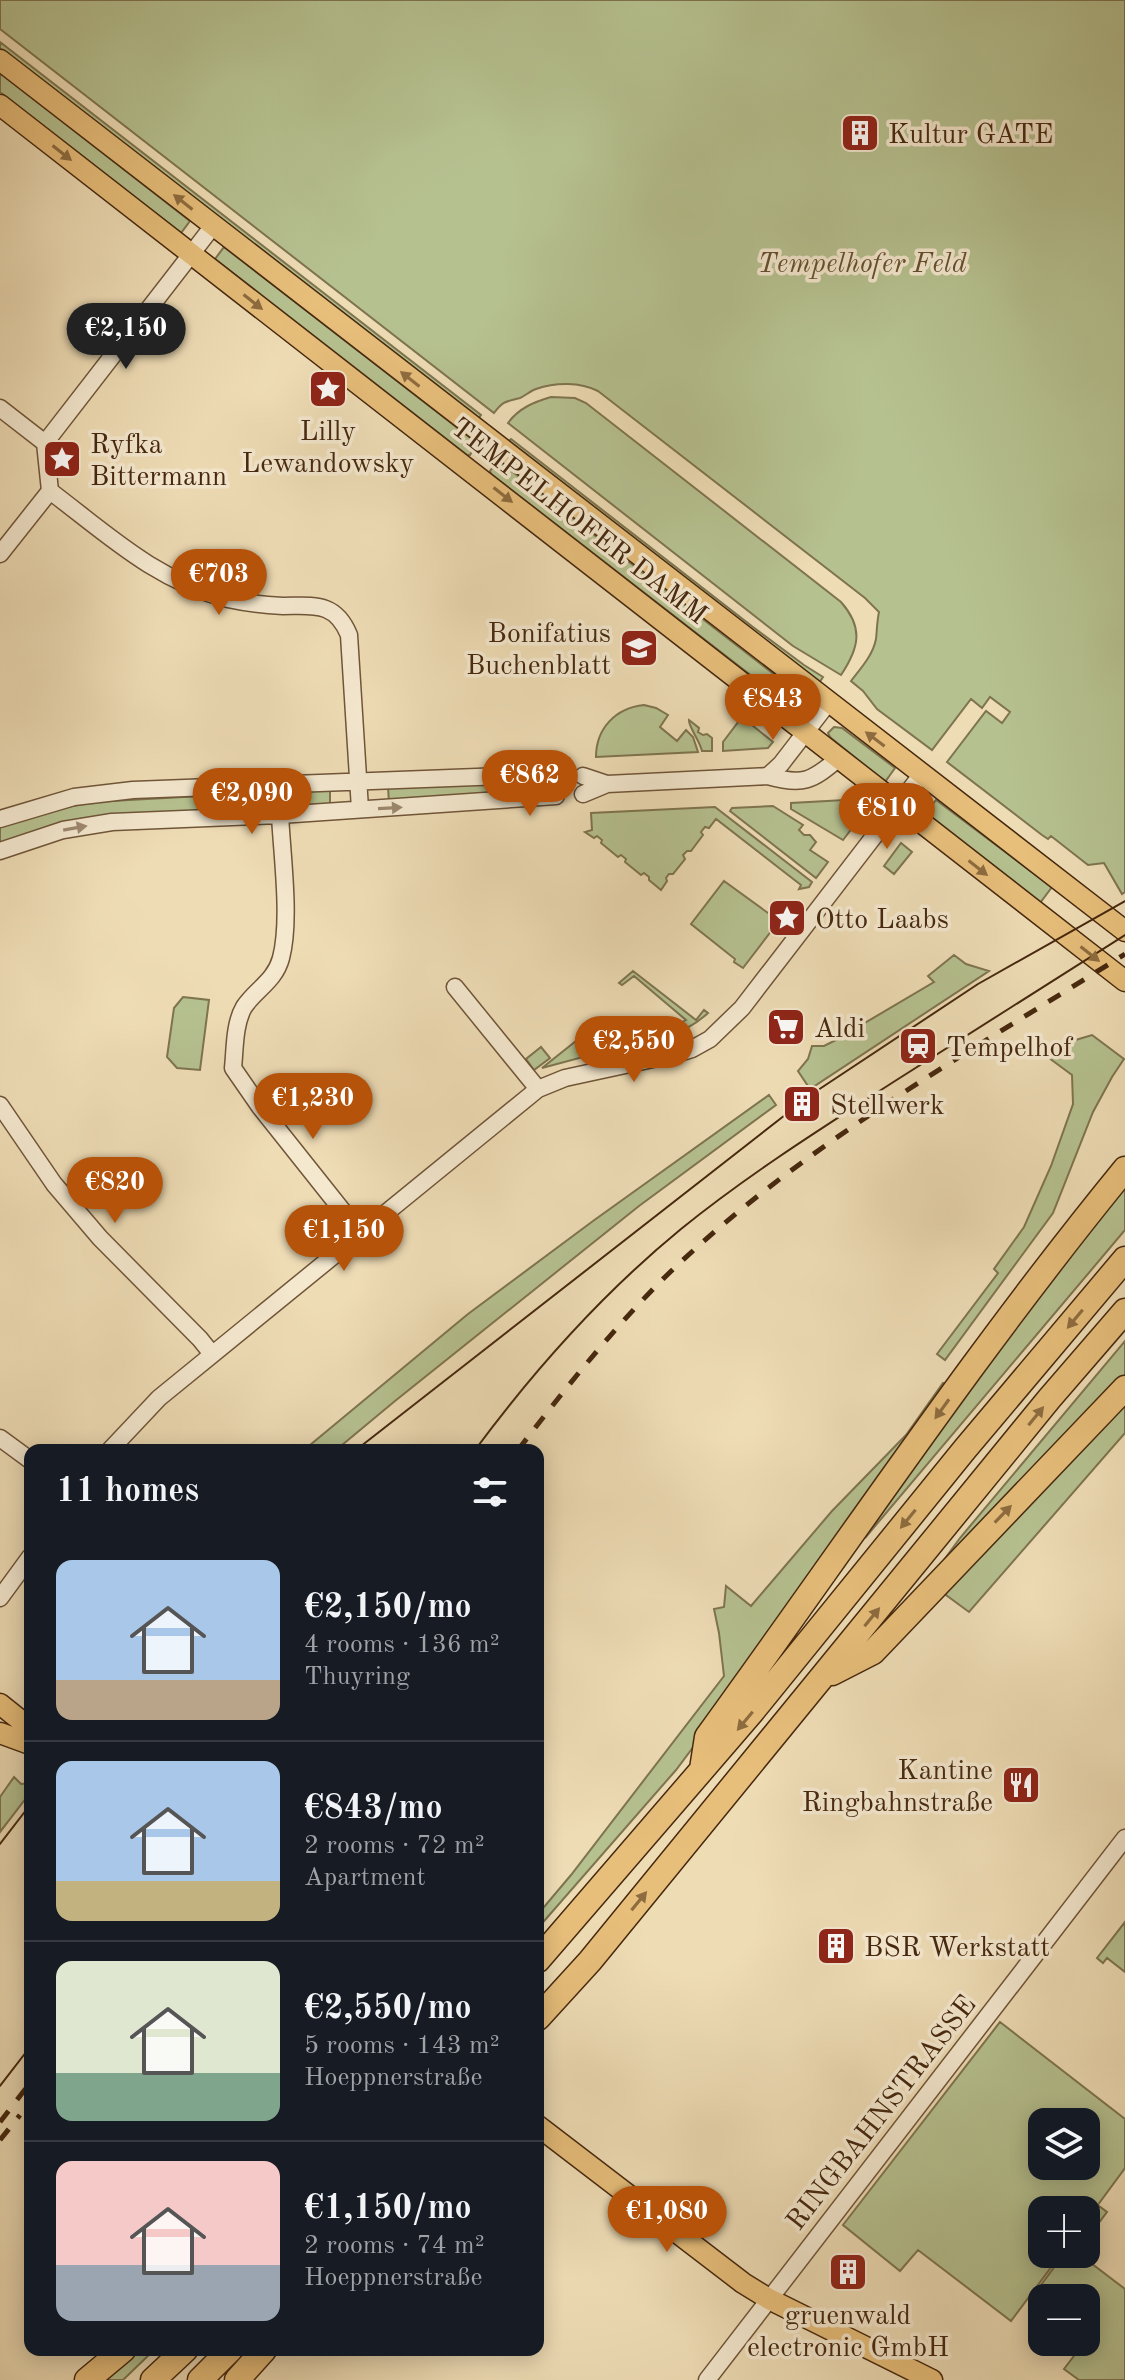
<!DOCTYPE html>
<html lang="en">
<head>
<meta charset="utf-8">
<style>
  body { margin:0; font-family:"Old Standard TT",serif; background:#242831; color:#f1f3f6; height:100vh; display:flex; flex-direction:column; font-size:30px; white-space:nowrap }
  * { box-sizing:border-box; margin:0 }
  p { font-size:26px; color:#9ea1a6 }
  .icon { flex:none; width:44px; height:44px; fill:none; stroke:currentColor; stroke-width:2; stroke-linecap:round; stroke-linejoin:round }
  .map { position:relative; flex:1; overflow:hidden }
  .details { position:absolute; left:24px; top:1444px; width:520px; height:912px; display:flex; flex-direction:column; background:#171b24; border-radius:16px; box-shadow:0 4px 20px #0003 }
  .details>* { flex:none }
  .tools { position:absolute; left:1028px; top:2108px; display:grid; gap:16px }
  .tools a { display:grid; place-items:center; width:72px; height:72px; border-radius:16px; background:#171b24; box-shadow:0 4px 20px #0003; font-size:40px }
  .price { position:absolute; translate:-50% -68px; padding:0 18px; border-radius:28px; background:#b45309; color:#fff; font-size:26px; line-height:52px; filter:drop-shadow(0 2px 4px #0008) }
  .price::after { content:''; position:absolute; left:50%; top:48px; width:24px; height:18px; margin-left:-12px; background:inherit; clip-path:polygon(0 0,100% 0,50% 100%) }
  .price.selected { background:#222; color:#fff }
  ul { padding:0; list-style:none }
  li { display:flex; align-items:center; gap:24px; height:200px; padding:0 32px }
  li+li { border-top:2px solid #363941 }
  li span { display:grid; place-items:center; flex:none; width:224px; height:160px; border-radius:16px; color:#555 }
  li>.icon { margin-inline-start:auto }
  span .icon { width:96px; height:96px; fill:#fffc; stroke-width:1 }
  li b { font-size:34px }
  h2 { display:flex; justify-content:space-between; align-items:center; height:96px; padding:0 32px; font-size:34px }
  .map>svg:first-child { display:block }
  .green { fill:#b6c190; stroke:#7e744f; stroke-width:2; fill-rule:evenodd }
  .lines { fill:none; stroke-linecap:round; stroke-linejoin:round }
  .minor-tunnel { stroke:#ccb894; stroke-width:16; stroke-dasharray:16 8; stroke-linecap:butt }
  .minor-casing { stroke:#705538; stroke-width:19 }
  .major-casing { stroke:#46280e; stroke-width:23 }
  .highway-casing { stroke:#46280e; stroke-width:27 }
  .minor { stroke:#f4e8cf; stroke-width:16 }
  .major { stroke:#e7be7a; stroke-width:20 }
  .highway { stroke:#e7be7a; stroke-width:24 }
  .tram { stroke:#46280e; stroke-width:2 }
  .rail { stroke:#46280e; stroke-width:5; stroke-dasharray:14 14; stroke-linecap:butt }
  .oneway { fill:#8e6c3f }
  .oneway2 { fill:#9d886e }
  .labels { text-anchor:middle; stroke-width:7; stroke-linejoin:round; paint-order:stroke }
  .poi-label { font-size:28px; fill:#46280e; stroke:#f4e8cf; text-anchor:start }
  .park-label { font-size:28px; font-style:italic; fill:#624e2e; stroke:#f4e8cf }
  .street-label { font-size:28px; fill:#46280e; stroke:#f4e8cf }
</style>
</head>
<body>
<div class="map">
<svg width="1125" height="2380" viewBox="0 0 1125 2380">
  <rect width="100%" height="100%" fill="#eedcb5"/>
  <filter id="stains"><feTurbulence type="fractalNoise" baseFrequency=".0025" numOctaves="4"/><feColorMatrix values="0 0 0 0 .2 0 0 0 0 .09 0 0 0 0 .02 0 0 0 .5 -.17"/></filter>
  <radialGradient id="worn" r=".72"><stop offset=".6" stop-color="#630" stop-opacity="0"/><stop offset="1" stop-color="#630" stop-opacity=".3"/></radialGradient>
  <!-- green -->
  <path class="green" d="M0 0H1125V892L1122 894 1104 863 1088 865 1051 836 1048 839 1042 835 947 762 986 711 1002 723 1010 712 990 697 982 708 971 699 932 750 877 709 863 691 851 681C861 668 873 655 876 639 877 630 877 621 879 612L865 598 598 391C580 382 556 382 536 389 530 391 525 396 520 398 506 402 504 400 494 413L0 29Z
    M0 42 481 415 478 419 0 48Z
    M0 73 190 221 181 233 0 92Z
    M224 247 477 443 470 455H467L215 259Z
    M551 397 575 398 586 403 841 602C864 628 859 648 841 675L793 646 508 423C519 408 534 402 551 397Z
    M511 439 753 627 804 665 823 677 819 683 508 442Z
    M497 462H500L806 699 797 711 491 474 490 471Z
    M644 705 656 708 668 715 660 727 677 741 686 730 693 737 698 752 596 757C596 729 615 708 644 705Z
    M742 717 773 742 768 748 723 751V742Z
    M689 720 699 728 698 732 703 735 707 734 712 738V751H702C700 741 688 726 689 720Z
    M834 727 842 728 895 768 885 782 830 737 828 733Z
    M500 781 501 797 389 803 388 787Z
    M330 789V805L0 843V826L52 810 93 802Z
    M845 800 863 814 843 840 791 809V803Z
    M936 800 1052 887 1040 903 925 814Z
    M773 806 803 825 799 830 804 835H810L816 842 810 850 828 862 816 878 730 811 732 808Z
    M715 807 812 882 809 887 799 889 801 885 716 819 709 828 705 827 701 832 703 835 691 851H687L683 855 685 859 673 874H669L666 878 667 881 661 890 649 880V877L644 873 641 875 625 862 626 859 621 855 618 857 601 843 602 840 597 836 594 838 585 832 592 830 591 813Z
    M901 843 912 852 894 874 884 866Z
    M724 881 779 921 743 968 734 962 735 959 691 924Z
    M954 955 966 964 989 971 810 1089 798 1071 808 1059 812 1046H824L836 1040 934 982 928 976Z
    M633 971 696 1020 704 1010 708 1013C680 1039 643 1044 607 1051L601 1047 602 1043C631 1040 660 1035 686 1020L634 976 622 985 619 983Z
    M183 997 209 1000 200 1070 177 1068 167 1057 174 1008Z
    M1092 1035 1124 1059 1112 1077 1093 1112 1053 1213 945 1360 937 1354 998 1273 994 1269 1024 1227 1051 1166 1073 1104 1072 1075 1049 1058 1069 1042Z
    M576 1041 587 1056 542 1068Z
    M541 1047 550 1058 534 1070 526 1059Z
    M769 1095 776 1105 639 1206 395 1401 336 1450H304L468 1314 593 1221Z
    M1125 1180V1230L865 1538 940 1428Z
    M1125 1341V1375L935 1572 960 1538Z
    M943 1383 946 1384 738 1687 676 1770 538 1928V1914L571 1875 724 1676 719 1633 714 1609 724 1607 726 1586 751 1606 832 1511 906 1435Z
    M1125 1402V1433L969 1612 942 1592Z
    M14 1777 21 1784 30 1783V1793L0 1832V1797Z
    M1125 1922V1972L1107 1958 1103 1963 1097 1958Z
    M1000 2022 1125 2119V2168L1086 2221V2210H1042V2254H1061L1011 2321 918 2250 900 2271 843 2225ZM1086 2122V2166H1042V2122Z
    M1099 2206 1107 2212 1086 2240V2224Z
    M1064 2254H1079L1125 2289V2380H1079L1064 2369 1093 2331 1086 2325V2298H1051L1038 2289Z
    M137 2350H154L123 2380H101Z"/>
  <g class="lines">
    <!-- minor-tunnel -->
    <path class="minor-tunnel" d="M555 777 583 776"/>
    <!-- minor casing -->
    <g class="minor-casing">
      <path id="minor" d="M0 408 45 443
        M50 491C107 534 156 581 228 599 246 603 264 605 283 606 313 606 335 601 349 635L360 809
        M0 554 50 491 45 443 213 226
        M583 776 607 784
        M768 776 781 764 828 703
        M583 794 607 784 768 776C803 786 812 781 839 758
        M280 815C282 856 291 920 281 958 275 981 255 990 244 1007 234 1024 235 1050 233 1068L260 1107 361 1234
        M0 819 74 797 133 790 503 776 555 777
        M0 851 63 830 112 822 280 815 556 796
        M455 987 538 1089
        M0 1105 54 1184 100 1238 200 1339 212 1354
        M0 1438 30 1460
        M110 1450 159 1398 538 1089 565 1078 676 1054 692 1049 710 1039 742 1008 922 774
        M0 1598 30 1557
        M707 2380 1125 1838"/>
    </g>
    <!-- major casing -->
    <g class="major-casing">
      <path id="major" d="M0 60 1125 931
        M0 105 1125 981
        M0 1704 20 1720 30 1732
        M0 1733 30 1744
        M538 2126 743 2283 769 2299 932 2380"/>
    </g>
    <!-- highway casing -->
    <g class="highway-casing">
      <path id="highway" d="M832 1673 873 1652 1125 1388
        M702 1769 707 1737C845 1547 976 1351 1125 1169
        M538 1960 751 1713 965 1449 1125 1259
        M538 2018 590 1961 1049 1399 1125 1311
        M87 2380 123 2350
        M153 2380 185 2350
        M200 2380 230 2350
        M237 2380 264 2350"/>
    </g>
    <!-- minor -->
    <use href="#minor" class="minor"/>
    <!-- major -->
    <use href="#major" class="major"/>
    <!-- highway -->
    <use href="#highway" class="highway"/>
    <!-- tram -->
    <path class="tram" d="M356 1450 812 1094 978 984 1125 901
      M475 1450C535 1369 603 1293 681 1229 749 1174 822 1128 895 1081 972 1032 1048 984 1125 935
      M0 1844 30 1805
      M0 2086 30 2047"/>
    <!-- rail -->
    <path class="rail" d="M518 1450C564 1390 610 1332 663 1279 798 1147 967 1054 1125 954
      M0 2122 30 2083
      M0 2140 20 2115"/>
  </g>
  <!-- one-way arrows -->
  <defs><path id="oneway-solid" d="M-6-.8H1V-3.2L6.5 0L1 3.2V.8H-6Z" transform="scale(2)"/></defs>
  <g class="oneway">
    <use href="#oneway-solid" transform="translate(62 153) rotate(38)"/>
    <use href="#oneway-solid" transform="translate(183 202) rotate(-142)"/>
    <use href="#oneway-solid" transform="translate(253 302) rotate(38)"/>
    <use href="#oneway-solid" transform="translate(410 379) rotate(-142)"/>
    <use href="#oneway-solid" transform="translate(503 495) rotate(38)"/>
    <use href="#oneway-solid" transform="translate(875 739) rotate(-143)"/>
    <use href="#oneway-solid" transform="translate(978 868) rotate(38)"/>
    <use href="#oneway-solid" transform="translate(1090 954) rotate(38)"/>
    <use href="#oneway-solid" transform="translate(1075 1319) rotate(130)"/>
    <use href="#oneway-solid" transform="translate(942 1409) rotate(126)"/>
    <use href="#oneway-solid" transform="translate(1036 1416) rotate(-51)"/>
    <use href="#oneway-solid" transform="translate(1003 1514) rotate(-46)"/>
    <use href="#oneway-solid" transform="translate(908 1519) rotate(129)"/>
    <use href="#oneway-solid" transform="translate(872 1617) rotate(-51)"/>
    <use href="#oneway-solid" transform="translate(745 1721) rotate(130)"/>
    <use href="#oneway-solid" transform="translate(639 1901) rotate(-51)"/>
  </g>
  <g class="oneway2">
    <use href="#oneway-solid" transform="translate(390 808) rotate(-3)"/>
    <use href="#oneway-solid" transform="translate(75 828) rotate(-10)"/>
  </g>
  <!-- icons -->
  <defs>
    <g id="building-square" transform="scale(2)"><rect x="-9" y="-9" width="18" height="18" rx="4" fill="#8f2418" stroke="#f4e8cf"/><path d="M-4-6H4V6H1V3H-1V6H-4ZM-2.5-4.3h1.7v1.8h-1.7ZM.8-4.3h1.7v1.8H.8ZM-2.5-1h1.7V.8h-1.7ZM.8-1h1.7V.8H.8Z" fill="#fff"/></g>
    <g id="sight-square" transform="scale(2)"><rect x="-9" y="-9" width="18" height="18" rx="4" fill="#8f2418" stroke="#f4e8cf"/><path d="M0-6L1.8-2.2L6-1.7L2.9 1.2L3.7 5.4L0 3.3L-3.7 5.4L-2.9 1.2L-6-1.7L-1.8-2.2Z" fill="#fff"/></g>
    <g id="school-square" transform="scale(2)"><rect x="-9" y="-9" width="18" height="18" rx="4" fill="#8f2418" stroke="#f4e8cf"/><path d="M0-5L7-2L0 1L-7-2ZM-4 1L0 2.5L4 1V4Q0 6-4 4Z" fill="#fff"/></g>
    <g id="supermarket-square" transform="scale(2)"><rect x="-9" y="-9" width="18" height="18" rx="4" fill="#8f2418" stroke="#f4e8cf"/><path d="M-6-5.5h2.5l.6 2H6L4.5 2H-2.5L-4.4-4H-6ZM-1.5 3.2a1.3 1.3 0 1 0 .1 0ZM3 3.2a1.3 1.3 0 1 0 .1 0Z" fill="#fff"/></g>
    <g id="station-square" transform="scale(2)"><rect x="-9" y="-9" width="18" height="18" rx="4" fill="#8f2418" stroke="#f4e8cf"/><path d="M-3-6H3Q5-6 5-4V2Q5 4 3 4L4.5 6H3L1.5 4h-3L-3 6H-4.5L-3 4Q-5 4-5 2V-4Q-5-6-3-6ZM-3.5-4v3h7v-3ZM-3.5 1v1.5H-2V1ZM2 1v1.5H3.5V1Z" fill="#fff"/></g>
    <g id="restaurant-square" transform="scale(2)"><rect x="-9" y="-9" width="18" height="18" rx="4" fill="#8f2418" stroke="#f4e8cf"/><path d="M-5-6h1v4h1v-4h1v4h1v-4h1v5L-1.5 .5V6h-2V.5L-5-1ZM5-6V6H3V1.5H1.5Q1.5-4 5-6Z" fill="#fff"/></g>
  </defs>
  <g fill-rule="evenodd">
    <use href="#building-square" x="860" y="133"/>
    <use href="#sight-square" x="328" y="389"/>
    <use href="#sight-square" x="62" y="459"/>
    <use href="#school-square" x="639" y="648"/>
    <use href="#sight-square" x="787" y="918"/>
    <use href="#supermarket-square" x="786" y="1027"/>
    <use href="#station-square" x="918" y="1046"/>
    <use href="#building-square" x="802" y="1104"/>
    <use href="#restaurant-square" x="1021" y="1785"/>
    <use href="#building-square" x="836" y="1946"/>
    <use href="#building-square" x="848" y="2272"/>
  </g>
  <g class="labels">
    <!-- poi labels -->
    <g class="poi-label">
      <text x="888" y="143">Kultur GATE</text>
      <text x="328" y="440" text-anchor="middle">Lilly<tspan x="328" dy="32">Lewandowsky</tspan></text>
      <text x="90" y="453">Ryfka<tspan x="90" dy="32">Bittermann</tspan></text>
      <text x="611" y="642" text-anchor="end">Bonifatius<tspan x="611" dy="32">Buchenblatt</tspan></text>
      <text x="815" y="928">Otto Laabs</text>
      <text x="814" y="1037">Aldi</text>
      <text x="946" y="1056">Tempelhof</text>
      <text x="830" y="1114">Stellwerk</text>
      <text x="993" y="1779" text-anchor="end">Kantine<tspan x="993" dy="32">Ringbahnstraße</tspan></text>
      <text x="864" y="1956">BSR Werkstatt</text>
      <text x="848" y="2324" text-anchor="middle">gruenwald<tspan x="848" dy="32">electronic GmbH</tspan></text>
    </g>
    <!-- park labels -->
    <g class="park-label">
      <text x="862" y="272">Tempelhofer Feld</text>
    </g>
    <!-- street labels -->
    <g class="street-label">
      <text transform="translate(580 520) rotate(38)" y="10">TEMPELHOFER DAMM</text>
      <text transform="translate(880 2112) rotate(-52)" y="10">RINGBAHNSTRASSE</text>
    </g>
  </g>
  <rect width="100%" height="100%" filter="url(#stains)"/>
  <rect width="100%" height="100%" fill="url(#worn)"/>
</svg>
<div class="tools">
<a><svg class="icon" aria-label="layers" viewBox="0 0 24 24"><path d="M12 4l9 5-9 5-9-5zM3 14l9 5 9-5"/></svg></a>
<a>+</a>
<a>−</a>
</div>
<b class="price selected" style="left:126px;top:371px">€2,150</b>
<b class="price" style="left:219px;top:617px">€703</b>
<b class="price" style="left:773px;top:742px">€843</b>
<b class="price" style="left:530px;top:818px">€862</b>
<b class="price" style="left:252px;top:836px">€2,090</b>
<b class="price" style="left:887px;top:851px">€810</b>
<b class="price" style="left:634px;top:1084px">€2,550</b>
<b class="price" style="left:313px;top:1141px">€1,230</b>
<b class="price" style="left:115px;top:1225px">€820</b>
<b class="price" style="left:344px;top:1273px">€1,150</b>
<b class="price" style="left:667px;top:2254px">€1,080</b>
<section class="details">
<h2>11 homes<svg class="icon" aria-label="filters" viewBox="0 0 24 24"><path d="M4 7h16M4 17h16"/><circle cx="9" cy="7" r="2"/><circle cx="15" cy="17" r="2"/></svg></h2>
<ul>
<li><span style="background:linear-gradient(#a9c7e8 75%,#b9a48a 0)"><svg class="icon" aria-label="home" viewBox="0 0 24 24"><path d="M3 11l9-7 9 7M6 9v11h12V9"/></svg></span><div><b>€2,150/mo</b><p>4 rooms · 136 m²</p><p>Thuyring</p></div></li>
<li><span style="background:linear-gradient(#a9c7e8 75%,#c2b280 0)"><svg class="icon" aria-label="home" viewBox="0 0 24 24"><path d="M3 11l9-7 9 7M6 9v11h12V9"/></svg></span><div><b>€843/mo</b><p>2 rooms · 72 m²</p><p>Apartment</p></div></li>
<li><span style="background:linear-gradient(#dfe7d0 70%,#7fa58c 0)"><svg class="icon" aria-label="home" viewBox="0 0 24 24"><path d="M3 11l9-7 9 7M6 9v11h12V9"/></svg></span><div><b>€2,550/mo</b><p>5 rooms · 143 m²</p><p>Hoeppnerstraße</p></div></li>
<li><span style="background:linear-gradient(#f6c9c9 65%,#9aa5b1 0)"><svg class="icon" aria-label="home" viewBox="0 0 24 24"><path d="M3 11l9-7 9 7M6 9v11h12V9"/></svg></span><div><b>€1,150/mo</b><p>2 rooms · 74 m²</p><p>Hoeppnerstraße</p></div></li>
</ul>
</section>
</div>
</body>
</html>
